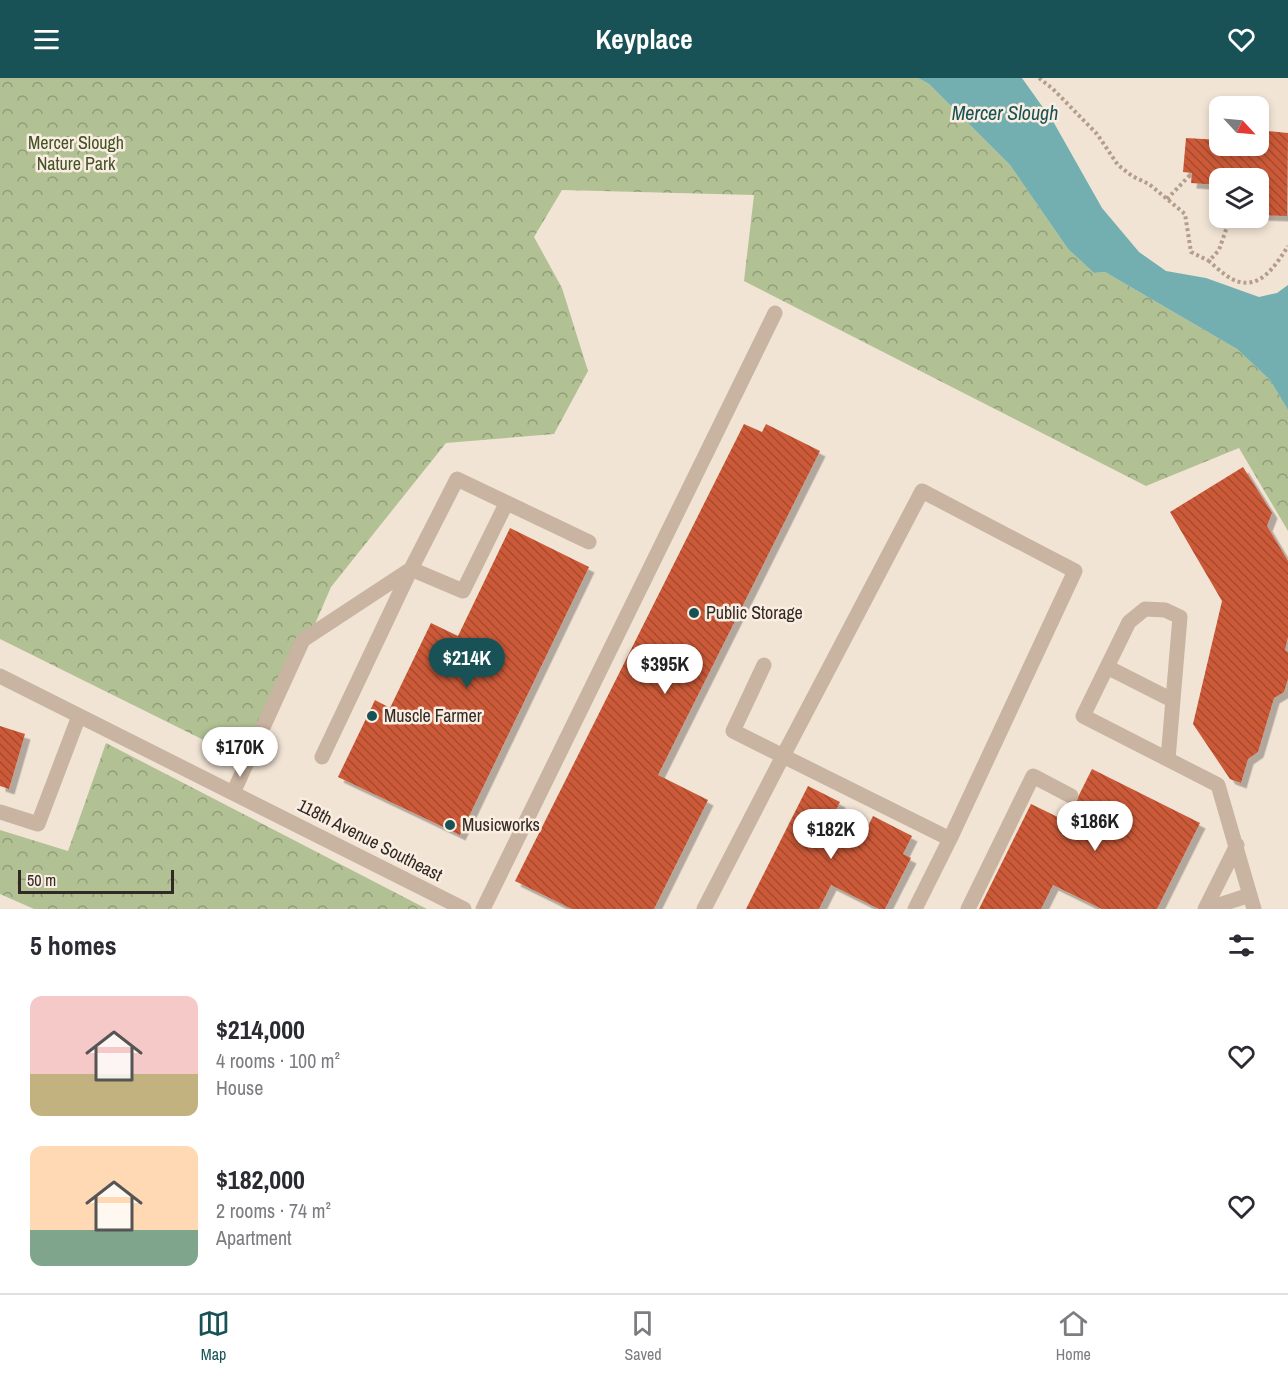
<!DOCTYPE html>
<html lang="en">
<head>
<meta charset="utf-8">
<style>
  body { margin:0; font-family:"Archivo Narrow",sans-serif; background:#f2f2f3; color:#2b2b33; height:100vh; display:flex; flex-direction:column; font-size:22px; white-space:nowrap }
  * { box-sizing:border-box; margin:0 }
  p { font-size:20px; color:#7c7c81 }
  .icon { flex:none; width:33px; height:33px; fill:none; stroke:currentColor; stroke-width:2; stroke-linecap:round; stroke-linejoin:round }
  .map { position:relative; height:831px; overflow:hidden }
  .panel { display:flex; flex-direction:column; background:#fff; flex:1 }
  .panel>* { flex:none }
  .needle { width:39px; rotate:116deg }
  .fabs { position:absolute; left:1209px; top:18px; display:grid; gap:12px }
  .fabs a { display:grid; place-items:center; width:60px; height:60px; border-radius:12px; background:#fff; box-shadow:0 3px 9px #0003; font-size:30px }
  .scale { position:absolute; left:18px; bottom:15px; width:156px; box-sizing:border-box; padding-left:6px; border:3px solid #332924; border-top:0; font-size:16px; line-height:21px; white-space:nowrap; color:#332924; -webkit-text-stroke:4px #f9eee1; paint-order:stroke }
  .price { position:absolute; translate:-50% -51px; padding:0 14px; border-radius:21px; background:#fff; color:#222; font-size:20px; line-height:39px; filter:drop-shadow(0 2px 3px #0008) }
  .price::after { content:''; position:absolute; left:50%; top:36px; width:18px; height:14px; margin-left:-9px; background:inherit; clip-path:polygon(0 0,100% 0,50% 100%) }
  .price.current { background:#185256; color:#fff }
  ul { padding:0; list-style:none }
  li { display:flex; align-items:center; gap:18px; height:150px; padding:0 30px }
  li span { display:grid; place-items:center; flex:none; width:168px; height:120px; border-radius:12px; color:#555 }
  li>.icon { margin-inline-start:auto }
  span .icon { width:72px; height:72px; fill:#fffc; stroke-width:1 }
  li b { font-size:26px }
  h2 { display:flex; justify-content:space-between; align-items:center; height:72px; padding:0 30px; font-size:26px }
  header { display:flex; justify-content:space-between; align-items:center; height:78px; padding:0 30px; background:#185256; color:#fff; font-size:27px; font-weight:700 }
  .tab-bar { display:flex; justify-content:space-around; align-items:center; height:84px; border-top:2px solid #e1e1e2; background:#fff; font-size:16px; color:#7c7c81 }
  .tab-bar a { display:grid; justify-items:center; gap:3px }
  .tab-bar .current { color:#185256 }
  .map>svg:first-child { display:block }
  .forest { fill:url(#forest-crowns) }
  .water { fill:#73aeb0 }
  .building { fill:url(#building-back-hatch); filter:url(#shadow) }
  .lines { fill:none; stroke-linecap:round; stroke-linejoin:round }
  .path { stroke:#b59d8b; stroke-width:4; stroke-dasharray:3 3; stroke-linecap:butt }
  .minor { stroke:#c9b3a1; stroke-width:15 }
  .poi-dot { fill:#185256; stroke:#f9eee1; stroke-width:2 }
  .labels { text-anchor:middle; stroke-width:5; stroke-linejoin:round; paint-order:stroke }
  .park-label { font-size:18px; fill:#435227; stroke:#f9eee1 }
  .poi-label { font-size:18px; fill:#332924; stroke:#f9eee1; text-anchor:start }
  .street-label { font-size:18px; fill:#332924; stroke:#f9eee1 }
  .water-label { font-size:20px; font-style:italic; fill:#185256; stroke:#f9eee1 }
</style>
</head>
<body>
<header><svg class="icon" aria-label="menu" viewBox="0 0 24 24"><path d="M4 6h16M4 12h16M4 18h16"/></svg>Keyplace<svg class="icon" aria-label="heart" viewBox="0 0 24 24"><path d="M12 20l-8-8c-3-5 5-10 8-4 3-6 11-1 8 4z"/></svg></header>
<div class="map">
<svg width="1288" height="831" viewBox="0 0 1288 831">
  <defs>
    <pattern id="forest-crowns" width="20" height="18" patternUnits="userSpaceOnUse" patternTransform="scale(1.5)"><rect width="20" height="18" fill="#b2c194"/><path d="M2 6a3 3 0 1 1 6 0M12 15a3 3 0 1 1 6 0" fill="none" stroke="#919d79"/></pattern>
    <pattern id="building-back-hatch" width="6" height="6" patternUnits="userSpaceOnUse" patternTransform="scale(1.5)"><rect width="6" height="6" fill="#cc5a38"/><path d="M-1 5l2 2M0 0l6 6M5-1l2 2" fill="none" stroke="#a64a2f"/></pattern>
    <filter id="shadow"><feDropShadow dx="5.5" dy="5.5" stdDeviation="0" flood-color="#0004"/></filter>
  </defs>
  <rect width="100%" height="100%" fill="#f1e4d5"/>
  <!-- forest -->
  <path class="forest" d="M0 0H918L929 6 1010 87 1068 171 1094 195 1105 194 1237 271 1270 302 1288 332V453L1239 370 1146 408 744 203 754 117 562 112 534 159 562 210 588 293 554 356 446 365 331 509 254 687 0 561Z
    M106 665 427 831H34L0 816V752L68 773Z"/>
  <!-- water -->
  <path class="water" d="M918 0H1022L1054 45 1102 130 1139 174 1166 193 1206 200 1259 219 1277 215 1288 207V332L1270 302 1237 271 1105 194 1094 195 1068 171 1010 87 929 6Z"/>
  <!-- building -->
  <path class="building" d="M1258 52 1288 55 1287 138 1258 137V100H1220V107L1191 105 1192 95 1183 94 1186 60 1220 62V68H1258Z
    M744 346 762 354 766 346 820 373 658 697 708 722 654 831H572L515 803Z
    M1243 389 1272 435 1267 448 1288 483V559L1285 572 1288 574V601L1284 614 1274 620 1258 674 1248 681 1241 705 1230 701 1193 646 1222 523 1170 434Z
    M510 450 589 489 460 757 338 699 375 622 390 630 431 545 458 558Z
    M0 648 25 656 9 711 0 708Z
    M1092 691 1200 745 1157 831H1102L1053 807 1041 831H979L1031 726 1066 743Z
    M808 708 840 724 833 738 865 754 873 738 912 758 903 776 911 780 885 831H879L831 807 819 831H746Z"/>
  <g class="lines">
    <!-- path -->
    <path class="path" d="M1039 0 1053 11 1097 56 1118 87 1132 98 1149 106 1185 136 1191 174 1209 183
      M1167 121 1192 95
      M1230 140 1219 172 1209 183C1216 189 1224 197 1232 201 1259 215 1276 187 1288 168"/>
    <!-- minor -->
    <path class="minor" d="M764 587 733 653 783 678 922 413 1075 493 950 761
      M1107 589 1172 622
      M0 598 464 831
      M322 679 411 491 463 513 506 426
      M1168 681 1180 539 1165 532 1145 531 1129 544 1083 638 1218 707 1254 831
      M233 715 303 562 411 491 457 401 589 464
      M0 734 38 746 79 638
      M483 831 775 235
      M704 831 783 678 950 761 915 831
      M968 831 1033 698 1071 718
      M1205 831 1237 767
      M1207 831 1250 817"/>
  </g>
  <!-- markers -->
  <g class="poi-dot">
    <circle cx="694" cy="535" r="6"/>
    <circle cx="372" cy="638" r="6"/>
    <circle cx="450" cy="747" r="6"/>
  </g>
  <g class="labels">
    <!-- park labels -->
    <g class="park-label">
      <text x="76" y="71">Mercer Slough<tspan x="76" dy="21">Nature Park</tspan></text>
    </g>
    <!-- poi labels -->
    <g class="poi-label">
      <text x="706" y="541">Public Storage</text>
      <text x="384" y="644">Muscle Farmer</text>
      <text x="462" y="753">Musicworks</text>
    </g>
    <!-- street labels -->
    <g class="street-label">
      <text transform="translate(370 762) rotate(27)" y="6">118th Avenue Southeast</text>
    </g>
    <!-- water labels -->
    <g class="water-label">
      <text x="1005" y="42">Mercer Slough</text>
    </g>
  </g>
</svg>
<div class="fabs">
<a><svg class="needle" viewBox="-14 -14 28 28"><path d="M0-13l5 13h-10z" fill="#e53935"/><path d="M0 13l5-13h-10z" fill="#7c7c81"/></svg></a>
<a><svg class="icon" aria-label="layers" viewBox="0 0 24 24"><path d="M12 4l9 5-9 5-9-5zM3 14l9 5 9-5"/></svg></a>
</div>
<div class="scale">50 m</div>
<b class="price current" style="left:467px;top:611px">$214K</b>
<b class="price" style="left:665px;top:617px">$395K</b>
<b class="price" style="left:240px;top:700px">$170K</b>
<b class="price" style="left:1095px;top:774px">$186K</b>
<b class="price" style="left:831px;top:782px">$182K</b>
</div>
<section class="panel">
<h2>5 homes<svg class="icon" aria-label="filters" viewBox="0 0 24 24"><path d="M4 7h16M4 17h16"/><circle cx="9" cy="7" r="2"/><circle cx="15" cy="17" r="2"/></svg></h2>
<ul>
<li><span style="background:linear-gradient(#f6c9c9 65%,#c2b280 0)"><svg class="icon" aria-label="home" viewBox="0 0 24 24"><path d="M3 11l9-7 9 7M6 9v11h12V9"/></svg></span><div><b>$214,000</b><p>4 rooms · 100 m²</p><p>House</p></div><svg class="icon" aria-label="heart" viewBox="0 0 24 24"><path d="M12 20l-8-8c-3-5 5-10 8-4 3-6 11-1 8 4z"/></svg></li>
<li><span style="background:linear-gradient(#ffd9b3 70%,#7fa58c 0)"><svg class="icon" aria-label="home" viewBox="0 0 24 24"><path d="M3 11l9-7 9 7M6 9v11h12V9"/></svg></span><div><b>$182,000</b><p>2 rooms · 74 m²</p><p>Apartment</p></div><svg class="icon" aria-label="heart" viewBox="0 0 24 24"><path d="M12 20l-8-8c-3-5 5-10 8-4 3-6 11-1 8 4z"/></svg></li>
</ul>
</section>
<nav class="tab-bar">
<a class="current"><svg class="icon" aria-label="map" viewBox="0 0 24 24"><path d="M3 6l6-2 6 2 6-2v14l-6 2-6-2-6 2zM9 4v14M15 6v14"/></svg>Map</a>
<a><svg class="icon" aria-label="saved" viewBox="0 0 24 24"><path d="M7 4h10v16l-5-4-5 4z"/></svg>Saved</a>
<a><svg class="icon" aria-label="home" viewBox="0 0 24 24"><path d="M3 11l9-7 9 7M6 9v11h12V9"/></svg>Home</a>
</nav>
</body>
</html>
